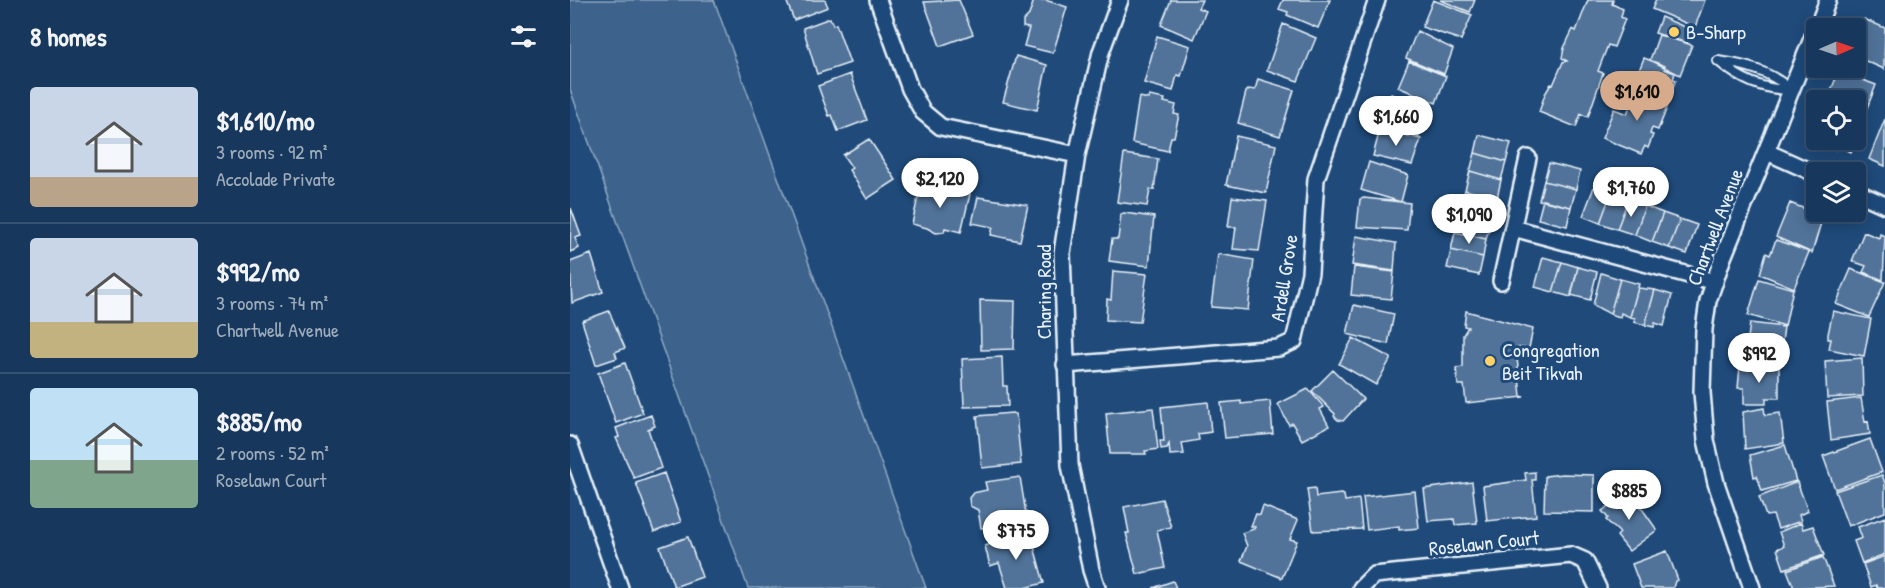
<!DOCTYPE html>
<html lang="en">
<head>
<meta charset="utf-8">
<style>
  body { margin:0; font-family:"Patrick Hand",sans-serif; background:#203f62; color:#f1f3f6; height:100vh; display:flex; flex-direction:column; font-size:22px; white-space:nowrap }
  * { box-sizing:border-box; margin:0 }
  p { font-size:20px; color:#9eacbb }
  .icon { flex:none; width:33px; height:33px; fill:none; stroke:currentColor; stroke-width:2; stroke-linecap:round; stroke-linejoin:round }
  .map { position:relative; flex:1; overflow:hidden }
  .drawer { display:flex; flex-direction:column; background:#17385c; width:570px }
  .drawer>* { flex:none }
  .needle { width:39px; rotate:88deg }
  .tools { position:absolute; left:1236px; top:18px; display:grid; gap:12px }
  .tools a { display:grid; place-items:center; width:60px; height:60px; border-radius:6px; background:#17385c; box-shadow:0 3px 15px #0003,0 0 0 2px #365272; font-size:30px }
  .price { position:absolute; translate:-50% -51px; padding:0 14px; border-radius:21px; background:#fff; color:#222; font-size:20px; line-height:39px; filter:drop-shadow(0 2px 3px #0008) }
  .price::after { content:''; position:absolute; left:50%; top:36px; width:18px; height:14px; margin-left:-9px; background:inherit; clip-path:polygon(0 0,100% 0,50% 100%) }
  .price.on { background:#d6ab8b; color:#111 }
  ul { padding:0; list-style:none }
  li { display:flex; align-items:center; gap:18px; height:150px; padding:0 30px }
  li+li { border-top:2px solid #365272 }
  li span { display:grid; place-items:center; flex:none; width:168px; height:120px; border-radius:6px; color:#555 }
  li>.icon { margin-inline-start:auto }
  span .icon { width:72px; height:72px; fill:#fffc; stroke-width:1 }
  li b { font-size:26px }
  h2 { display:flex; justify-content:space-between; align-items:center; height:72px; padding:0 30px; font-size:26px }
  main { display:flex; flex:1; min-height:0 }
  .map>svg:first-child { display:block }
  .green { fill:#3c628c; stroke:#92aac2; stroke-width:1.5 }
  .building { fill:#517399; stroke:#e8f1f8; stroke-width:1.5 }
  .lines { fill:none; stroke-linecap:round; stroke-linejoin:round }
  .lane-casing { stroke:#e8f1f8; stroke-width:12 }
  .street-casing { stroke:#e8f1f8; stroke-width:20 }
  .lane { stroke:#1f4a7a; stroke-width:8 }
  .street { stroke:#1f4a7a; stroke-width:15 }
  .poi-dot { fill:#ffd166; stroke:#1f4a7a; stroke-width:2 }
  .labels { text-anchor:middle; stroke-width:6; stroke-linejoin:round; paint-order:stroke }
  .poi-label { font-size:20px; fill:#e8f1f8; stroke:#1f4a7a; text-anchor:start }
  .street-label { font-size:20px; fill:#e8f1f8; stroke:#1f4a7a }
</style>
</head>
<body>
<main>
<section class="drawer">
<h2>8 homes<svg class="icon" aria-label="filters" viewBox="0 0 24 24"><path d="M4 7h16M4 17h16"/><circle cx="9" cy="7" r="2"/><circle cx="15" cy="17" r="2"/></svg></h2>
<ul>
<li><span style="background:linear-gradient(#c9d6e8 75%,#b9a48a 0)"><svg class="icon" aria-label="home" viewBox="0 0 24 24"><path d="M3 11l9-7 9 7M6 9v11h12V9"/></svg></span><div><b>$1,610/mo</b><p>3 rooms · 92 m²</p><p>Accolade Private</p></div></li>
<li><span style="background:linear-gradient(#c9d6e8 70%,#c2b280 0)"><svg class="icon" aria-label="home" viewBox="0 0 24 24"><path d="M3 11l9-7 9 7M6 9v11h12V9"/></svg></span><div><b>$992/mo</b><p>3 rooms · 74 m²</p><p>Chartwell Avenue</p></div></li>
<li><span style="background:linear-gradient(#bfe0f5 60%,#7fa58c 0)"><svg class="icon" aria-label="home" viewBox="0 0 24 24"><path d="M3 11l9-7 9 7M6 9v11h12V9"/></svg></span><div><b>$885/mo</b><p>2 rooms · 52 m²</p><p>Roselawn Court</p></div></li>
</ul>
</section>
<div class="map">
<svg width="1315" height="588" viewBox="0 0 1315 588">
  <rect width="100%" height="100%" fill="#1f4a7a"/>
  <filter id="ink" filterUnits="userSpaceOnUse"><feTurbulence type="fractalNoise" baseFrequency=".0167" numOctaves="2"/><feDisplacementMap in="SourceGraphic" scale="12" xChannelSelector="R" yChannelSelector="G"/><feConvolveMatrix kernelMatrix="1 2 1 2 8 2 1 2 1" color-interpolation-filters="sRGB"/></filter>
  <g filter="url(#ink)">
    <!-- green -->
    <path class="green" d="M0 0H144L356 588H178L0 89Z"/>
    <!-- building -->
    <path class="building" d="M216 0H255L258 7 224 20Z
      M389 0 403 34 370 46 354 2Z
      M464 0H475L497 7 483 53 454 46 459 28 453 27V21L459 15Z
      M601 0H632L628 8 636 11 624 39 591 25Z
      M713 0H760L748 28 717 15 718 12 709 9Z
      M863 0 902 15 891 40 852 27Z
      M870 0H905L900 12Z
      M1018 0H1043L1042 4 1053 9 1051 17 1055 19 1044 47 1038 45 1028 71 1033 73 1018 117 1011 114 1006 127 969 112 975 94 981 84 983 85 993 62 997 61 992 58 994 48 1003 29 1006 31Z
      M1086 0H1135L1125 27 1082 9Z
      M1091 17 1122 30 1117 43 1085 33Z
      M260 18 263 25 266 24 280 63 247 74 233 28Z
      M1294 19 1315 28 1314 69 1289 58 1290 55 1286 54V39Z
      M713 24 746 38 728 81 697 70Z
      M847 31 883 49 874 74 836 58Z
      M1089 35 1122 45 1110 75 1080 60Z
      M587 36 620 46 611 76 607 75 603 91 574 83Z
      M446 56 477 65 467 110 433 102Z
      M1074 58 1095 66 1094 69 1105 73 1103 79 1106 80 1100 94 1097 92 1094 98 1062 88Z
      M839 61 876 76 866 103 828 87Z
      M1269 71 1306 85 1297 108 1286 103V100H1262L1266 92 1261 90Z
      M280 74 297 120 268 131 262 115 259 116 248 86Z
      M688 79 724 90 710 136 668 123 676 92 679 89 685 90Z
      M1066 90 1100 100 1088 130 1082 128 1080 134 1083 135 1078 148 1075 146 1071 154 1032 138 1044 109 1057 114Z
      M821 94 858 111 849 137 810 121Z
      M579 96 595 99 594 102 606 105 604 114 609 115 604 137H601L598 151 562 143 569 97 579 99Z
      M1315 119V166L1299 159Z
      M1286 120 1293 123 1281 152 1268 146 1266 150 1245 141 1246 137V140H1286Z
      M810 129 851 139 842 165 803 156Z
      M909 135 941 143 936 162 905 153Z
      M666 136 706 145 696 193 656 185Z
      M299 139 326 180 297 199 279 170 282 168 273 155Z
      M905 153 936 162 931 180 900 171Z
      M554 154 588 159 584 190H580L577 206 547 202Z
      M799 162 838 175 831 202 791 190Z
      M979 163 1010 171 1006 189 974 181Z
      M900 171 931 180 927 198 895 190Z
      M974 181 1006 189 1001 207 969 200Z
      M362 182 375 185 374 190 400 194 391 232 375 228 374 232 366 233 357 228 342 224 351 184 361 187Z
      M1024 187 1041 193 1030 223 1013 216Z
      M895 190 927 198 922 216 890 208Z
      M1041 193 1058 200 1047 229 1030 223Z
      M408 197 458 205 450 241 421 235 423 227 402 223Z
      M662 197 697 201 689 251 663 249 666 227H658Z
      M794 198 840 203 837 230 787 227 790 199Z
      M973 200 1001 207 997 226 968 219Z
      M1058 200 1075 206 1065 235 1047 229Z
      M1220 203 1253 216 1242 253 1206 237Z
      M1075 206 1093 213 1082 242 1065 235Z
      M1 208 11 236 5 238 9 248 0 252Z
      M554 213 584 217 579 266 539 261 542 239H548L551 214Z
      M1093 213 1110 219 1099 248 1082 242Z
      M889 215 921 222 916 239 885 232Z
      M1110 219 1127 225 1117 254 1099 248Z
      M885 232 916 239 913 257 881 250Z
      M1294 232 1309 238 1310 234 1315 236 1313 280 1293 272 1296 266 1282 261Z
      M786 236 826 243 824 271 782 265Z
      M1206 240 1239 252 1224 288 1190 274 1196 253 1200 255Z
      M881 250 913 257 909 275 877 268Z
      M21 254 33 292 2 303 0 262Z
      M648 254 684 260 678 310 641 307Z
      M973 257 992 262 983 292 965 287Z
      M992 262 1008 267 1001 297 983 292Z
      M784 267 824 272 821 299 781 295Z
      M1008 267 1027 272 1020 300 1001 295Z
      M1281 269 1315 282 1299 317 1266 304Z
      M543 271 577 274 570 322 536 320 537 299 541 300Z
      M1031 273 1050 279 1040 314 1023 305Z
      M1050 279 1069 284 1060 317 1051 313 1050 317 1040 314Z
      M1189 279 1223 289 1215 326 1178 315Z
      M1068 288 1085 290 1075 325 1064 322 1065 318 1060 317Z
      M1085 290 1102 295 1094 326 1085 323 1084 327 1075 325Z
      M410 300 445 301 444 349 411 350Z
      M784 305 824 314 818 344 777 334Z
      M39 311 55 348 45 352 47 358 26 365 12 321Z
      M896 311 963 329 959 348H946L951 396 954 397 896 403 894 385H888L886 368 893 367V335L898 327 894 326Z
      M1263 311 1301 319 1294 356 1259 349 1261 339H1258V334Z
      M1180 323 1214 327 1209 365 1171 359 1173 346H1177Z
      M783 338 821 358 806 385 769 364Z
      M432 357 433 386H437L438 406 394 407 392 359Z
      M1292 358 1293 396 1257 398 1255 361Z
      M55 363 73 413 46 423 28 373Z
      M1170 366 1209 367V398H1196V404H1174V388H1168Z
      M763 370 793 399 773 421 768 420 764 416 765 414 742 391Z
      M738 389 754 407 750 409 759 426 732 440 722 423 719 425 708 404Z
      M1291 398 1295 422 1298 421 1300 434 1261 440 1257 402Z
      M671 401V404L700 401 703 434 655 438 651 403Z
      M638 402 641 432 628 434 629 440 612 443 614 454 600 455 599 444 597 448 591 449 590 441H594L591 407Z
      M583 408 588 449 575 451 576 454H540L536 413Z
      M1194 408 1195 415 1210 413 1214 443 1175 449 1173 412Z
      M442 413 446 414 451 464 412 468 407 416Z
      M81 415 85 426 78 429 91 468 64 478 46 438 49 437 46 428Z
      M1300 439 1312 472 1265 489 1253 456Z
      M1215 445 1226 481 1192 491 1187 476 1184 477 1180 455Z
      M965 472V480H962L966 516 917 521 913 486 956 480 955 473Z
      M94 473 111 522 84 532 66 483Z
      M992 474 1024 475V512L974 511 975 476Z
      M1312 475 1315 483V512L1278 526 1265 491Z
      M450 477 458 526 428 531 427 526 411 528 408 510 400 506 399 498 403 493 417 490 415 482Z
      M902 482 907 523 885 525 884 519 858 521 854 489Z
      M1227 482 1238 511 1229 515 1231 521 1208 529 1203 515 1196 516 1189 497Z
      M745 488 746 497 771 494 774 495 775 501 789 499 792 529 743 531 737 489Z
      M1059 490 1087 530 1059 551 1047 536 1050 533 1036 520 1038 518 1032 511Z
      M845 491 849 528 829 530V526L797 530 793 497Z
      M592 499 601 527 587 530 595 568 567 574 556 533H559L554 507Z
      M693 506 728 520 720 539 727 541 712 578 671 561 677 546 672 533 684 529 685 527 681 526 686 514 690 515Z
      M1315 517V554L1292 563 1284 541 1292 538 1288 527Z
      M1231 523 1233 529 1243 526 1254 555 1214 569 1207 549 1214 546 1209 532Z
      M460 532 474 583 454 588H437L429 563 420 566 415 546 424 543 423 541Z
      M118 537 132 577 104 587 90 547Z
      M1097 551 1108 580 1105 581 1103 588H1071L1062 564Z
      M1315 556V588H1307L1306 585 1301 587 1293 564Z
      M1253 557 1264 586 1224 588 1217 570Z
      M603 581 606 588H583Z"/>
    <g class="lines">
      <!-- lane casing -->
      <g class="lane-casing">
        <path id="lane" d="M1148 61C1177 65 1199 71 1222 90 1192 90 1171 80 1148 61Z"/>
      </g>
      <!-- street casing -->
      <g class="street-casing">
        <path id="street" d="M308 0 340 89 353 112 371 127 507 155
          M1247 28 1258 0
          M1197 152 1246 174
          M1286 192 1315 205
          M943 228 1145 282
          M931 281 958 158
          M495 365 709 348 724 341 740 273 746 179 807 0
          M0 445 50 588
          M527 588 521 570 500 465 492 253 507 155 531 52 550 0
          M791 588 804 575 1001 555 1015 561 1028 588
          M1182 588 1146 483 1136 440 1132 392 1134 329 1138 301 1152 260 1246 29"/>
      </g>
      <!-- lane -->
      <use href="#lane" class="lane"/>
      <!-- street -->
      <use href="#street" class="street"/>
    </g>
  </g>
  <!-- markers -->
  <g class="poi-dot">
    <circle cx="1104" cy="32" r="6"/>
    <circle cx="920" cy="361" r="6"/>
  </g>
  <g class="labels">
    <!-- poi labels -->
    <g class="poi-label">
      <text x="1116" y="39">B-Sharp</text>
      <text x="932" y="357">Congregation<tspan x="932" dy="23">Beit Tikvah</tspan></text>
    </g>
    <!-- street labels -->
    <g class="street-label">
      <text transform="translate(1145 227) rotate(-69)" y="7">Chartwell Avenue</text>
      <text transform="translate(714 278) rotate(-81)" y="7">Ardell Grove</text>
      <text transform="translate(474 292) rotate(-90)" y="7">Charing Road</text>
      <text transform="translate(914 543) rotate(-6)" y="7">Roselawn Court</text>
    </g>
  </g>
</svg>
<div class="tools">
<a><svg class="needle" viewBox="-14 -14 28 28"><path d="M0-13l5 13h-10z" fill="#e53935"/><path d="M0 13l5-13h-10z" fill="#9eacbb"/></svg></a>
<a><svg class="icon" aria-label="locate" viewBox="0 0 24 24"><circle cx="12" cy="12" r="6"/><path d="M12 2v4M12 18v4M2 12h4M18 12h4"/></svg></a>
<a><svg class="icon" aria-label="layers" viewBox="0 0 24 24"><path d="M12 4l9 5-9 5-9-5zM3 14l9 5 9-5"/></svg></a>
</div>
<b class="price on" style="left:1067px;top:122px">$1,610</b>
<b class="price" style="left:826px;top:147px">$1,660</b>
<b class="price" style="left:370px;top:209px">$2,120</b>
<b class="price" style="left:1061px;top:218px">$1,760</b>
<b class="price" style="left:899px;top:245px">$1,090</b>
<b class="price" style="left:1189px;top:384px">$992</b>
<b class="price" style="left:1059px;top:521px">$885</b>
<b class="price" style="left:446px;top:561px">$775</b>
</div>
</main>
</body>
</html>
